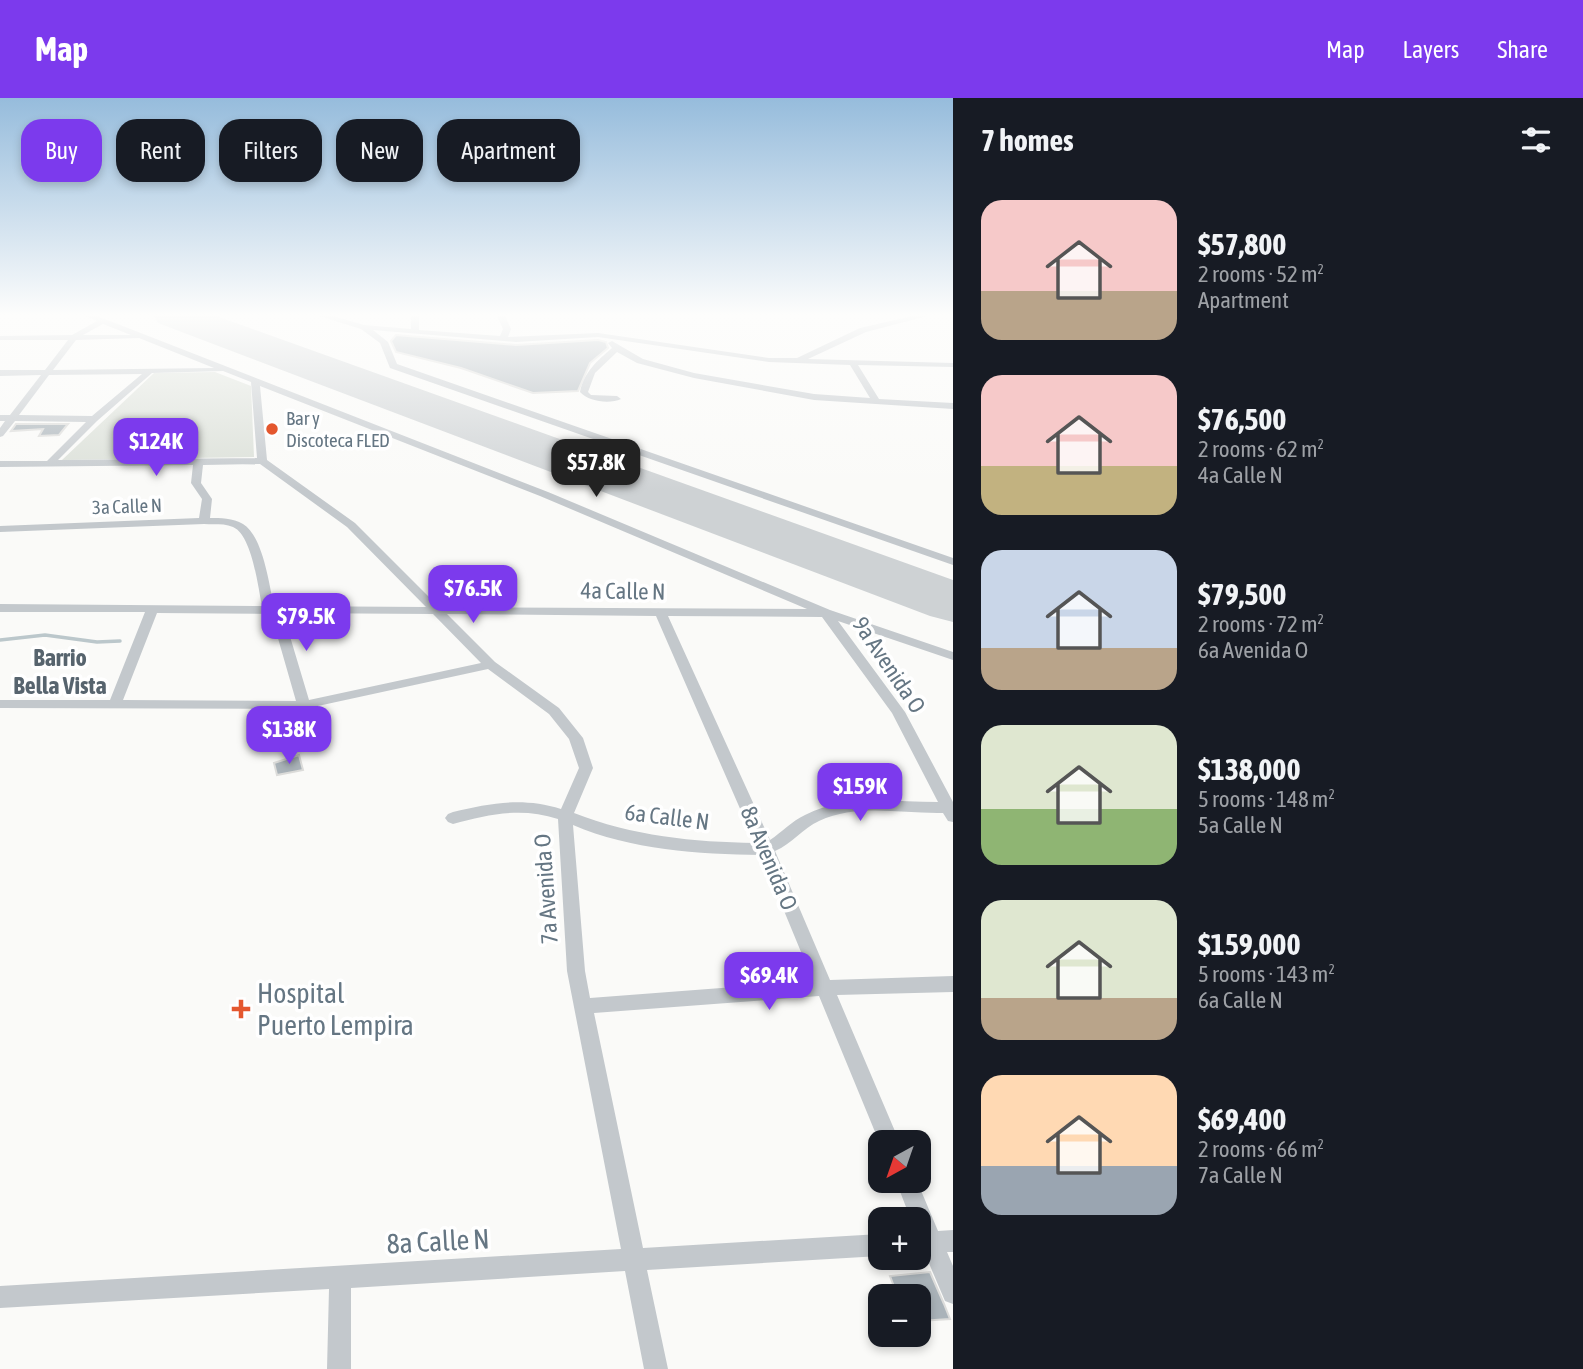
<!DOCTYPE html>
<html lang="en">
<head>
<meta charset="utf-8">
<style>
  body { margin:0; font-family:"Asap Condensed",sans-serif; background:#242831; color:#f1f3f6; height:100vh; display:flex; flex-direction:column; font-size:26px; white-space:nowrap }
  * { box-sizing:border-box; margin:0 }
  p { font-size:23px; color:#9ea1a6 }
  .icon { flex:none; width:38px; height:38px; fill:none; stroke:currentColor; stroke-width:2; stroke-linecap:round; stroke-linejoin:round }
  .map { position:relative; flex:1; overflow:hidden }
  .panel { display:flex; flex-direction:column; background:#171b24; width:630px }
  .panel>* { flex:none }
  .guide { position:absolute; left:21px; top:21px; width:665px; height:63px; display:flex; gap:14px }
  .needle { width:46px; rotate:220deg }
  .tools { position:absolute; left:868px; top:1032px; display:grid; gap:14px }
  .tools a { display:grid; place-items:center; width:63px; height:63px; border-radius:14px; background:#171b24; box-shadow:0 4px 10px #0003; font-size:35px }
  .price { position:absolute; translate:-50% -60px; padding:0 16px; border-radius:14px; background:#7c3aed; color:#fff; font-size:23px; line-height:46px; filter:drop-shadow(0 2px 4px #0008) }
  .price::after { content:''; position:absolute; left:50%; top:42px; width:21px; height:16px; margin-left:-10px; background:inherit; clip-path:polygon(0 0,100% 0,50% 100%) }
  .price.selected { background:#222; color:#fff }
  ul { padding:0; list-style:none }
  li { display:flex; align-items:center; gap:21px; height:175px; padding:0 28px }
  li span { display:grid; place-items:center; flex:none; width:196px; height:140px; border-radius:21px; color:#555 }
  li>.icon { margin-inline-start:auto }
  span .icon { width:84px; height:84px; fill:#fffc; stroke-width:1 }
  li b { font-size:30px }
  h2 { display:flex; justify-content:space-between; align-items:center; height:84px; padding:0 28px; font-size:30px }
  .tag { padding:0 24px; border-radius:21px; background:#171b24; box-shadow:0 4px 10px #0003; font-size:24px; line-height:63px }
  .tag.selected { background:#7c3aed; color:#fff }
  header { display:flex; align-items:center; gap:42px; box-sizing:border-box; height:98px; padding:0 35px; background:#7c3aed; color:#fff }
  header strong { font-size:33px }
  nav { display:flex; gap:38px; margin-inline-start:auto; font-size:24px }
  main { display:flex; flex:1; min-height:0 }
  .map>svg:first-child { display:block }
  .green { fill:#dadfd7 }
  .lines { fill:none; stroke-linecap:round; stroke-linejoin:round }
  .stream { stroke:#bbc7cb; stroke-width:3.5 }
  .runway { fill:#ced2d4; fill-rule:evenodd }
  .building { fill:#aab3b9; stroke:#dcdcda; stroke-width:2 }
  .minor { fill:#c3c8cc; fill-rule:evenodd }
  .poi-dot { fill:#e4572e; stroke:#fff; stroke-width:2.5 }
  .labels { text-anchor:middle; stroke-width:7; stroke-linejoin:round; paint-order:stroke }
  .far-poi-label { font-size:19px; fill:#657683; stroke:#fff; text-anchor:start }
  .far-street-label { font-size:19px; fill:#657683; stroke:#fff }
  .street-label { font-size:23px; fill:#657683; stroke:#fff }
  .neighbourhood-label { font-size:24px; font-weight:bold; fill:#57646e; stroke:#fff }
  .near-poi-label { font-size:28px; fill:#657683; stroke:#fff; text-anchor:start }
  .near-street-label { font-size:28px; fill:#657683; stroke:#fff }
</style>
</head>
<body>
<header>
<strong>Map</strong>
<nav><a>Map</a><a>Layers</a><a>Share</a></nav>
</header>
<main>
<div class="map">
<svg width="953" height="1271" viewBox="0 0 953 1271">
  <rect width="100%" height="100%" fill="#fafaf8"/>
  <!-- green -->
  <path class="green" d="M215 274 251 288 254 359 62 362 154 275Z"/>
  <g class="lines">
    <!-- stream -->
    <path class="stream" d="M0 542 45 537 97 544 120 543"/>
    <!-- runway -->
    <path class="runway" d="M152 216H211L953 482V524L930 518 158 225Z"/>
  </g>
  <!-- building -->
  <path class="building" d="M396 237 516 247 598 242 606 244 608 250 590 265 578 293 533 295 461 270 396 254 391 243Z
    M16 326H68L59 337 39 338 43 331 11 333Z
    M299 657 303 672 277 677 274 665Z
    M930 1174 944 1206 950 1221 919 1223V1199H898L890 1178Z"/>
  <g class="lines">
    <!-- minor -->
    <path class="minor" d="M81 216H92L548 394 830 512 953 554V562L838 523 905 614 953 704V724L948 723 943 715C901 716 859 705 819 723 803 730 792 746 775 753L830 882 953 878V894L837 897 900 1045 880 1046 819 898 594 915 643 1150 880 1136V1158L647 1172 668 1271H644L625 1173 351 1190V1271H327L329 1191 0 1210V1188L621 1151 567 873 558 721C522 709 489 716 453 726L448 724 445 720 448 716 453 714C490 705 523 699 561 711L579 670 569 641 549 616 488 571 304 611 0 610V602H110L145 514H0V506L262 508C258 489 252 437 233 429 224 425 213 427 204 426L0 434V428L199 420 202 401 191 385 193 367 0 369V363H47L86 324 15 323 3 338 0 339V330L5 323H0V317H10L41 277 0 278V272H45L68 242H0V238L72 237 97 223ZM103 226 131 237H83ZM139 240 214 270 53 272 76 242ZM223 273 251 284 257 360 58 362 97 323 152 275ZM142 276 92 318 19 317 49 277ZM260 288 540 398 807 511 439 509 355 425 267 362ZM260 366 347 429 426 509 274 508C269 486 263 438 243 426 233 420 220 420 210 420L212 401 201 385 203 367ZM157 515 271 516 296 603 123 602ZM283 515 433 516 481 565 309 602ZM447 516 656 518 755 745C694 744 632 738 574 715L593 670 583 640 559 610 495 564ZM668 518 822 519 892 615 938 704C892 704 847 695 805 717 792 723 782 734 770 742ZM573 727C631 752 698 756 761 757L813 883 590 900 585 873Z
      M313 216H326L364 227 411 231V216H419V232L500 238 503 231 496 216H504L511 231 508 239 598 235 769 260H797L860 230 921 216H935L866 234 808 261 953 265V269L858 267 879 301 953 305V311L814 302 694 280 637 265 617 254 595 275 588 294 591 297 617 298 621 301C610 306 589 304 580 294 584 274 597 263 612 250L608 245 612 243 643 261 694 275 814 296 870 300 850 267 769 264 598 239 516 244 373 232 388 244 397 266 953 460V467L390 270 380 245 361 231Z
      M896 1083H917L938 1133 953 1132V1154H947L953 1168V1206L945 1203 925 1156H919V1122H911Z"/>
  </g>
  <!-- sky -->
  <linearGradient id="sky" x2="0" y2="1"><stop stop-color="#96bcdc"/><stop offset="0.55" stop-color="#fdfdfc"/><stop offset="1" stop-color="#fdfdfc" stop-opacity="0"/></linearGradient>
  <rect width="953" height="394" fill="url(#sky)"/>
  <!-- markers -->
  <g class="poi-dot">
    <circle cx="272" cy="331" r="7"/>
    <path d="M237.5 900.5h7v7h7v7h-7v7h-7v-7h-7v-7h7z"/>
  </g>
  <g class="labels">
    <!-- far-poi labels -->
    <g class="far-poi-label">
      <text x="286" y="327">Bar y<tspan x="286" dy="22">Discoteca FLED</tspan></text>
    </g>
    <!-- far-street labels -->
    <g class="far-street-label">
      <text transform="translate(127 408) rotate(-2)" y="7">3a Calle N</text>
    </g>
    <!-- street labels -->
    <g class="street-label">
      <text transform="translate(623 493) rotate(1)" y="8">4a Calle N</text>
      <text transform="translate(889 567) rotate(56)" y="8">9a Avenida O</text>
      <text transform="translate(667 719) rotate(7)" y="8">6a Calle N</text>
      <text transform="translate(769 760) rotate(67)" y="8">8a Avenida O</text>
      <text transform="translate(546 791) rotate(-94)" y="8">7a Avenida O</text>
    </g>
    <!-- neighbourhood labels -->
    <g class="neighbourhood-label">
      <text x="60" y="568">Barrio<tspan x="60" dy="28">Bella Vista</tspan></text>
    </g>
    <!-- near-poi labels -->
    <g class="near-poi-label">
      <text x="257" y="905">Hospital<tspan x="257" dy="32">Puerto Lempira</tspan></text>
    </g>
    <!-- near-street labels -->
    <g class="near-street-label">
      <text transform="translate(438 1143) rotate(-3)" y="10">8a Calle N</text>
    </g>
  </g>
</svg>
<div class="tools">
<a><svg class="needle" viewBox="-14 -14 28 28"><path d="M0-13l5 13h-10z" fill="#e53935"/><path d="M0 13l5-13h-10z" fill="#9ea1a6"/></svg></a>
<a>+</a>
<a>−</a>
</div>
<b class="price" style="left:156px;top:380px">$124K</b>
<b class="price selected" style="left:596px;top:401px">$57.8K</b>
<b class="price" style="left:473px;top:527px">$76.5K</b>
<b class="price" style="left:306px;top:555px">$79.5K</b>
<b class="price" style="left:289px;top:668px">$138K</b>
<b class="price" style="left:860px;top:725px">$159K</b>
<b class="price" style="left:769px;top:914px">$69.4K</b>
<div class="guide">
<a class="tag selected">Buy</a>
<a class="tag">Rent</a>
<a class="tag">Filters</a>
<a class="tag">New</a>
<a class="tag">Apartment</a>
</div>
</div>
<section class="panel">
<h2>7 homes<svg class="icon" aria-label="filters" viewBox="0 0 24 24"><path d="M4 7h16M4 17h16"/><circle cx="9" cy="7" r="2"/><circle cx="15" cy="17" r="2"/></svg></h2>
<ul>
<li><span style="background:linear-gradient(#f6c9c9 65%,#b9a48a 0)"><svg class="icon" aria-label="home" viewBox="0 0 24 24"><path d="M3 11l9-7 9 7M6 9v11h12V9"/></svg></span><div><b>$57,800</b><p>2 rooms · 52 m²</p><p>Apartment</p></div></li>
<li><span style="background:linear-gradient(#f6c9c9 65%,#c2b280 0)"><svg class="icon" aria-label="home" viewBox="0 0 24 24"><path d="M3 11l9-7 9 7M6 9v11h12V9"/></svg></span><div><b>$76,500</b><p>2 rooms · 62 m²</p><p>4a Calle N</p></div></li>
<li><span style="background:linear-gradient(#c9d6e8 70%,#b9a48a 0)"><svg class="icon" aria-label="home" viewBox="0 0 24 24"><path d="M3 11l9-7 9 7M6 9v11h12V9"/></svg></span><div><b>$79,500</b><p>2 rooms · 72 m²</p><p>6a Avenida O</p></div></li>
<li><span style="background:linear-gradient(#dfe7d0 60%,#8fb573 0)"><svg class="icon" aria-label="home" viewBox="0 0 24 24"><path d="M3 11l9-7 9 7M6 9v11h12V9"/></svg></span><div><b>$138,000</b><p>5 rooms · 148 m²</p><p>5a Calle N</p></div></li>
<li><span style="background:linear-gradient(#dfe7d0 70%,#b9a48a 0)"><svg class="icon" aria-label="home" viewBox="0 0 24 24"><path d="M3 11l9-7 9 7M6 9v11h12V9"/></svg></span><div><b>$159,000</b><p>5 rooms · 143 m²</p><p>6a Calle N</p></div></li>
<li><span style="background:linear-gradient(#ffd9b3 65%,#9aa5b1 0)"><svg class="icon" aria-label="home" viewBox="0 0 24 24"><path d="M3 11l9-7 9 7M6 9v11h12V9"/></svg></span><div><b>$69,400</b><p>2 rooms · 66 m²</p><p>7a Calle N</p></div></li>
</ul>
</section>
</main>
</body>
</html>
